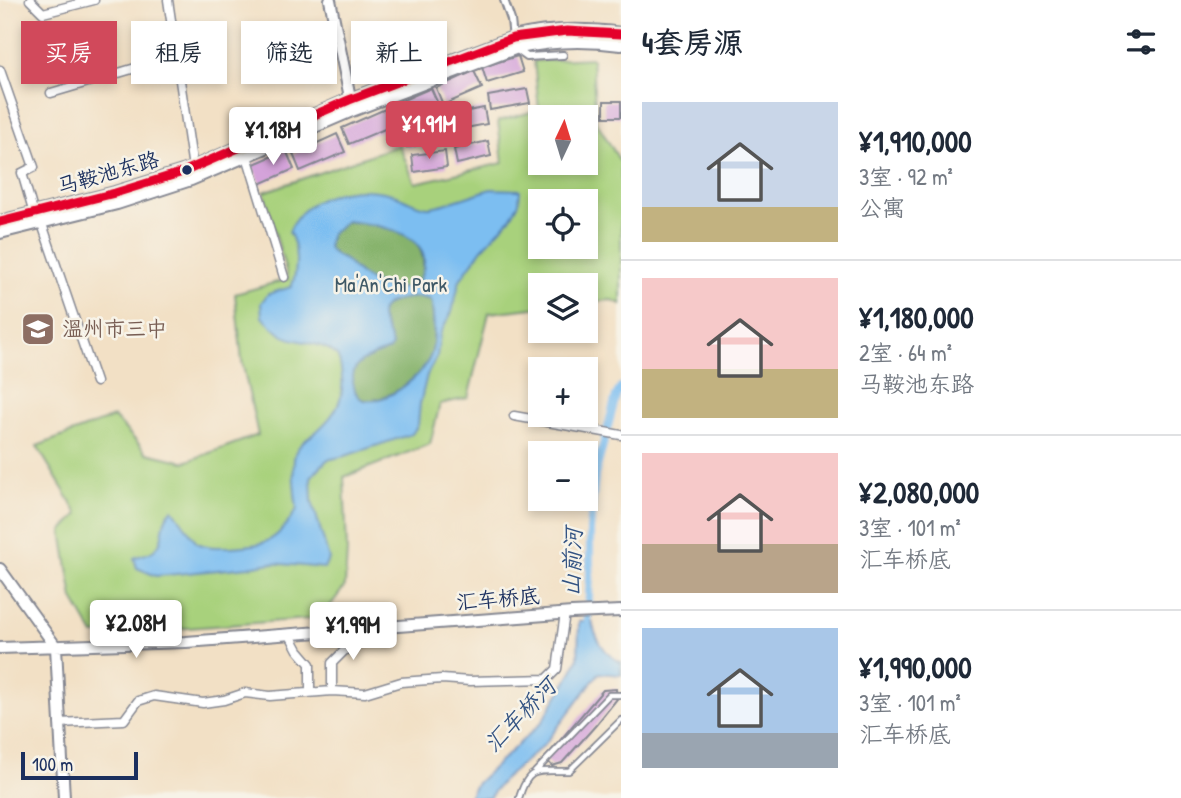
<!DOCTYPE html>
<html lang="zh">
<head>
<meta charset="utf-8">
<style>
  body { margin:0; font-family:"Patrick Hand","LXGW WenKai TC",sans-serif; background:#f6f6f7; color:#1f2937; height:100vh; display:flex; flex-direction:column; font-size:26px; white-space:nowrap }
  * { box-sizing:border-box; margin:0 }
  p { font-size:23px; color:#747a83 }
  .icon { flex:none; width:38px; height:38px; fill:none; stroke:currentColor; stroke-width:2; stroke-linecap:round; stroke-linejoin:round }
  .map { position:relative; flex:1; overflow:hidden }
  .side { display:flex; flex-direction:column; background:#fff; width:560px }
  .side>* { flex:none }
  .guide { position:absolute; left:21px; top:21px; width:494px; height:63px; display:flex; gap:14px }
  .needle { width:46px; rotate:4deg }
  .controls { position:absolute; left:528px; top:105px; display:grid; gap:14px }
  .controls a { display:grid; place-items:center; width:70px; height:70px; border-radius:0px; background:#fff; box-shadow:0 4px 10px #0003; font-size:35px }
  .scale { position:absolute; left:21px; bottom:18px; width:117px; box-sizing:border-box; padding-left:7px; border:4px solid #1b2f5e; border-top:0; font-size:19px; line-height:24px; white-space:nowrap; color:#1b2f5e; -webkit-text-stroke:5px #f7f3e8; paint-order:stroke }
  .price { position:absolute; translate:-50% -60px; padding:0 16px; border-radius:7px; background:#fff; color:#222; font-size:23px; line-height:46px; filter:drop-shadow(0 2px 4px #0008) }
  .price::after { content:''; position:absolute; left:50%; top:42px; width:21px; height:16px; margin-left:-10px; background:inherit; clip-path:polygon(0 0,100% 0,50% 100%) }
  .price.current { background:#d1495b; color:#fff }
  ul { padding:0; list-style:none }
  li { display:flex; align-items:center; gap:21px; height:175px; padding:0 21px }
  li+li { border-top:2px solid #e0e1e3 }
  li span { display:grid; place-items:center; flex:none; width:196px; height:140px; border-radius:0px; color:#555 }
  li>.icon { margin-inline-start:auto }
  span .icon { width:84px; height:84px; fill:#fffc; stroke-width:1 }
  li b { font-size:30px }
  h2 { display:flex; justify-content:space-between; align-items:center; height:84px; padding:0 21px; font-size:30px }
  .pill { padding:0 24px; border-radius:0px; background:#fff; box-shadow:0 4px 10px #0003; font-size:24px; line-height:63px }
  .pill.current { background:#d1495b; color:#fff }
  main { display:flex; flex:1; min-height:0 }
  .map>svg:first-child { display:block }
  .green { fill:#a8d17c; stroke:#62806d; stroke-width:2; fill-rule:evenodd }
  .forest { fill:#86b36c; stroke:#507165; stroke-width:2 }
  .water { fill:#7cbef1; stroke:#4c76a8; stroke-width:2; fill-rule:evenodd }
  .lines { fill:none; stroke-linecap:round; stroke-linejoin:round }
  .canal { stroke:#7cbef1; stroke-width:8 }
  .building { fill:#d4a3da }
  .service-casing { stroke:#868892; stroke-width:8 }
  .pedestrian-casing { stroke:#868892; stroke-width:10 }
  .minor-casing { stroke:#868892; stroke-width:11 }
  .tertiary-casing { stroke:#868892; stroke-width:14 }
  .secondary-casing { stroke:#868892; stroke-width:16 }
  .service { stroke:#fff; stroke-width:4.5 }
  .pedestrian { stroke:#fff; stroke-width:6 }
  .minor { stroke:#fff; stroke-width:8 }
  .tertiary { stroke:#fff; stroke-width:10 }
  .secondary { stroke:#fff; stroke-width:12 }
  .bus-1-casing { stroke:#f7f3e8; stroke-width:14 }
  .bus-1 { stroke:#e4002b; stroke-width:9 }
  .bus-dot { fill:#1b2f5e; stroke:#f7f3e8; stroke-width:2.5 }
  .labels { text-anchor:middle; stroke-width:5; stroke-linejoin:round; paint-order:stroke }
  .street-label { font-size:21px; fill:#1b2f5e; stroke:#f7f3e8 }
  .park-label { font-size:21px; fill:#3e5866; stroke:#f7f3e8 }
  .education-label { font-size:21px; fill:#785e54; stroke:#f7f3e8; text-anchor:start }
  .water-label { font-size:23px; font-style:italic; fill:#335383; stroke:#f7f3e8 }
</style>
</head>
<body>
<main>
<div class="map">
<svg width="621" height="798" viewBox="0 0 621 798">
  <rect width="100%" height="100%" fill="#f7f3e8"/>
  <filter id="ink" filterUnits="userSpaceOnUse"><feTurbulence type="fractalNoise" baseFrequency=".0143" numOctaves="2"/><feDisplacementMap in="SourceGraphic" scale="14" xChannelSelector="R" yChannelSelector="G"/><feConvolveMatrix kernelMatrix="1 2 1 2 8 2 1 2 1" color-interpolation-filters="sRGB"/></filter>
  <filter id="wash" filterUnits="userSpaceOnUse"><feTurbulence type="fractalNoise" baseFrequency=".00686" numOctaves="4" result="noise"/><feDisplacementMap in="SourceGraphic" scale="28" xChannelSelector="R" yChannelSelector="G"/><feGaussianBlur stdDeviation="1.57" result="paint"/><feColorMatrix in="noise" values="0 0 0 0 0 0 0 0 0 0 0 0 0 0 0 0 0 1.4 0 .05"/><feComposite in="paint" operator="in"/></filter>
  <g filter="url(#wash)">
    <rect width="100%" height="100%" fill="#f2e0c5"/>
    <!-- green -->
    <path class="green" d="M592 58 596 121 621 163V304L612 300 586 302V285H541V307L489 313 468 398 440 404 430 444 344 477 347 550 345 586 321 618 94 635 73 599 62 531 78 514 37 446 114 417 147 453 185 462 258 435 242 361 235 294 288 279 264 192 399 145 415 183 503 163 498 121 539 110 534 61ZM541 117H586V163H541ZM541 201H586V247H541Z"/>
    <!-- forest -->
    <path class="forest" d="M347 221C372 224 415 225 422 255 425 269 423 274 416 286 393 292 372 285 354 269 351 267 349 263 346 261 339 256 334 256 328 248L330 235Z
      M418 297 429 299 432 303C433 319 436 336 432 352 426 374 388 403 364 400 359 399 355 393 354 388 347 361 369 358 388 350L392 346C390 337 387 332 383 324 373 301 402 298 418 297Z"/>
    <!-- water -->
    <path class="water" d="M491 189 520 190 519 203 510 219 482 249 460 280 452 312 440 334 437 356 427 375 420 404 418 425 412 434 345 456 327 460 311 477 312 501 329 559 324 568 271 563 249 567 156 576 137 568 134 558C140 555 151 554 155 549 167 539 158 522 173 509L197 543C208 548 219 547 230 547 267 545 277 542 297 509 295 497 291 461 296 451 300 444 305 440 311 436 331 420 345 403 342 377 341 370 341 362 337 356 325 341 298 344 282 335 275 330 268 322 262 317L261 303 268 294 291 287C298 272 298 246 289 232 305 193 354 184 392 194 403 197 416 207 428 207 440 207 477 193 491 189ZM346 221C382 225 447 235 416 286 393 293 372 285 354 269 351 267 349 263 346 261 339 256 334 257 328 248L330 235ZM418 297 429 299 432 303C433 319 436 336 432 352 426 374 388 404 364 400 359 399 355 393 354 388 347 361 369 358 389 350L392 346C390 337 387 332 383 324 373 301 403 298 418 297Z
      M579 621H592C595 638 605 655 621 662V675L599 673 544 745 502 781 489 798H468L477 783 541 723 567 681 578 659Z"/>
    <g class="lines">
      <!-- canal -->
      <path class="canal" d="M587 631 590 576V530L595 475 616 396 621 387"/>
    </g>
    <g id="blocks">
      <!-- building -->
      <path class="building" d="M518 56 523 72 487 83 482 67Z
        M474 71 482 88 443 105 436 88Z
        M431 88 438 104 399 121 392 105Z
        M527 89 530 103 490 110 488 96Z
        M604 101H621V117H604Z
        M484 108 487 124 450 131 447 115Z
        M385 109 392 126 349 144 342 128Z
        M440 126 443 140 407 147 404 133Z
        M337 134 345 152 300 171 293 154Z
        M488 141 491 156 457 164 454 149Z
        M286 150 294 169 260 184 252 165Z
        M445 151 447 167 414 172 412 155Z
        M616 689 617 699 596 725 562 763 552 766 545 758 603 690Z"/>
    </g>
  </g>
  <g filter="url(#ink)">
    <use href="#blocks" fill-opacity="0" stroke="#868892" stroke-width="2"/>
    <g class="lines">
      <!-- service casing -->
      <g class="service-casing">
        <path id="service" d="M535 772 609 695H621
          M519 798C529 765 538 772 569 771L621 720"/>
      </g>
      <!-- pedestrian casing -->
      <g class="pedestrian-casing">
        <path id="pedestrian" d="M504 0 511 20 513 39
          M516 49 527 57 563 55"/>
      </g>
      <!-- minor casing -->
      <g class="minor-casing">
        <path id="minor" d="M30 0 43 13 94 0
          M168 0 193 168
          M0 70 34 167 22 173 34 214
          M51 93 176 56
          M247 156 284 277
          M41 221 96 382
          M514 416 621 435
          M290 635 298 650 310 664V692
          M332 691V663L345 650 350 630
          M59 723 124 720 138 701 154 696 203 703 224 700 245 693 270 696 332 691 365 693 401 682 442 679 470 681 547 679 557 669 565 613"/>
      </g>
      <!-- tertiary casing -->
      <g class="tertiary-casing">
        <path id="tertiary" d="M330 0 352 107
          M0 569 56 647 64 798
          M0 648 186 642 572 613 621 611"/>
      </g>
      <!-- secondary casing -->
      <g class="secondary-casing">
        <path id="secondary" d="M0 222 115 193 183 172 349 100 513 38C549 29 584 29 621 34
          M0 232 117 203 191 179 352 110 515 48C550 40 585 39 621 44"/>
      </g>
      <!-- service -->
      <use href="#service" class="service"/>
      <!-- pedestrian -->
      <use href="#pedestrian" class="pedestrian"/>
      <!-- minor -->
      <use href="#minor" class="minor"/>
      <!-- tertiary -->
      <use href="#tertiary" class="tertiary"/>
      <!-- secondary -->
      <use href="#secondary" class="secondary"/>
      <!-- bus-1 casing -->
      <g class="bus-1-casing">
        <path id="bus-1" d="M0 222 115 193 183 172 349 100 513 38 567 31 621 34"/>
      </g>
      <!-- bus-1 -->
      <use href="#bus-1" class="bus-1"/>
    </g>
  </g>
  <!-- icons -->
  <defs>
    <g id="school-square" transform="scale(1.75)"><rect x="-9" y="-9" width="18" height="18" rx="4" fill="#8d6e63" stroke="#f7f3e8"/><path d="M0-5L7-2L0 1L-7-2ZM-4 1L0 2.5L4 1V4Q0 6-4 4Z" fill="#fff"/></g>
  </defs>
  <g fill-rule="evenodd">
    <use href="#school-square" x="38" y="329"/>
  </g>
  <!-- markers -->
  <circle class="bus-dot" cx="187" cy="170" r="6"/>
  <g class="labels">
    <!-- street labels -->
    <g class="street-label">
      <text transform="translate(108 173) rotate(-16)" y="7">马鞍池东路</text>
      <text transform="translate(498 599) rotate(-5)" y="7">汇车桥底</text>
    </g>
    <!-- park labels -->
    <g class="park-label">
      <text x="391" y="292">Ma'An'Chi Park</text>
    </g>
    <!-- education labels -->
    <g class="education-label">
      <text x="62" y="336">温州市三中</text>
    </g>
    <!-- water labels -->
    <g class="water-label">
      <text transform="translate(572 562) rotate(-88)" y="8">山前河</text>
      <text transform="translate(520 715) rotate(-46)" y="8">汇车桥河</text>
    </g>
  </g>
</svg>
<div class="controls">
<a><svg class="needle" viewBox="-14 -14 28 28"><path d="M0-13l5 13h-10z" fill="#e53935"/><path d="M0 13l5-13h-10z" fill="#747a83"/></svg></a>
<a><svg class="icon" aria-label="locate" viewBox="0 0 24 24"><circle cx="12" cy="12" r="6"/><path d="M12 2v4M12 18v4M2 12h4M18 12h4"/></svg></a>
<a><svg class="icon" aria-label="layers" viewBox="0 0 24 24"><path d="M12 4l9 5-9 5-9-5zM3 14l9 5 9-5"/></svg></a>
<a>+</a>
<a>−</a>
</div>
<div class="scale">100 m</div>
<b class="price current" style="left:429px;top:161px">¥1.91M</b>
<b class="price" style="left:273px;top:167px">¥1.18M</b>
<b class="price" style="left:136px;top:660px">¥2.08M</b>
<b class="price" style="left:353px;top:662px">¥1.99M</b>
<div class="guide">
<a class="pill current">买房</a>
<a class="pill">租房</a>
<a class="pill">筛选</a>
<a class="pill">新上</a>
</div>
</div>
<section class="side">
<h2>4套房源<svg class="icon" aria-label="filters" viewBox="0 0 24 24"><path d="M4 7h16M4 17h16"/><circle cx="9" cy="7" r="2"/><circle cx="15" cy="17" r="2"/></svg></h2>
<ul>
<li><span style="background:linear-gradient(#c9d6e8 75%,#c2b280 0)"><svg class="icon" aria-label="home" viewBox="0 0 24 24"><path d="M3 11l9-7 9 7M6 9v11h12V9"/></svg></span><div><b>¥1,910,000</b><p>3室 · 92 m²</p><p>公寓</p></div></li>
<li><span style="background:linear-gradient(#f6c9c9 65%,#c2b280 0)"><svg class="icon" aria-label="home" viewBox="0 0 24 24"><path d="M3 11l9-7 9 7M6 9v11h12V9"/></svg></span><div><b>¥1,180,000</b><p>2室 · 64 m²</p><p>马鞍池东路</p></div></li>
<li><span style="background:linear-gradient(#f6c9c9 65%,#b9a48a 0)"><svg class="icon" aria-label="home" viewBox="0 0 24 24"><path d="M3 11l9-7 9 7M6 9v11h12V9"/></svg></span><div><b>¥2,080,000</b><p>3室 · 101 m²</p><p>汇车桥底</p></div></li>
<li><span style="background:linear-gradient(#a9c7e8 75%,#9aa5b1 0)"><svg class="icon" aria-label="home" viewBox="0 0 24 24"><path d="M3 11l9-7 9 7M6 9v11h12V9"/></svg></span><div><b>¥1,990,000</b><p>3室 · 101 m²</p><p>汇车桥底</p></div></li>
</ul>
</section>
</main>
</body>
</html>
